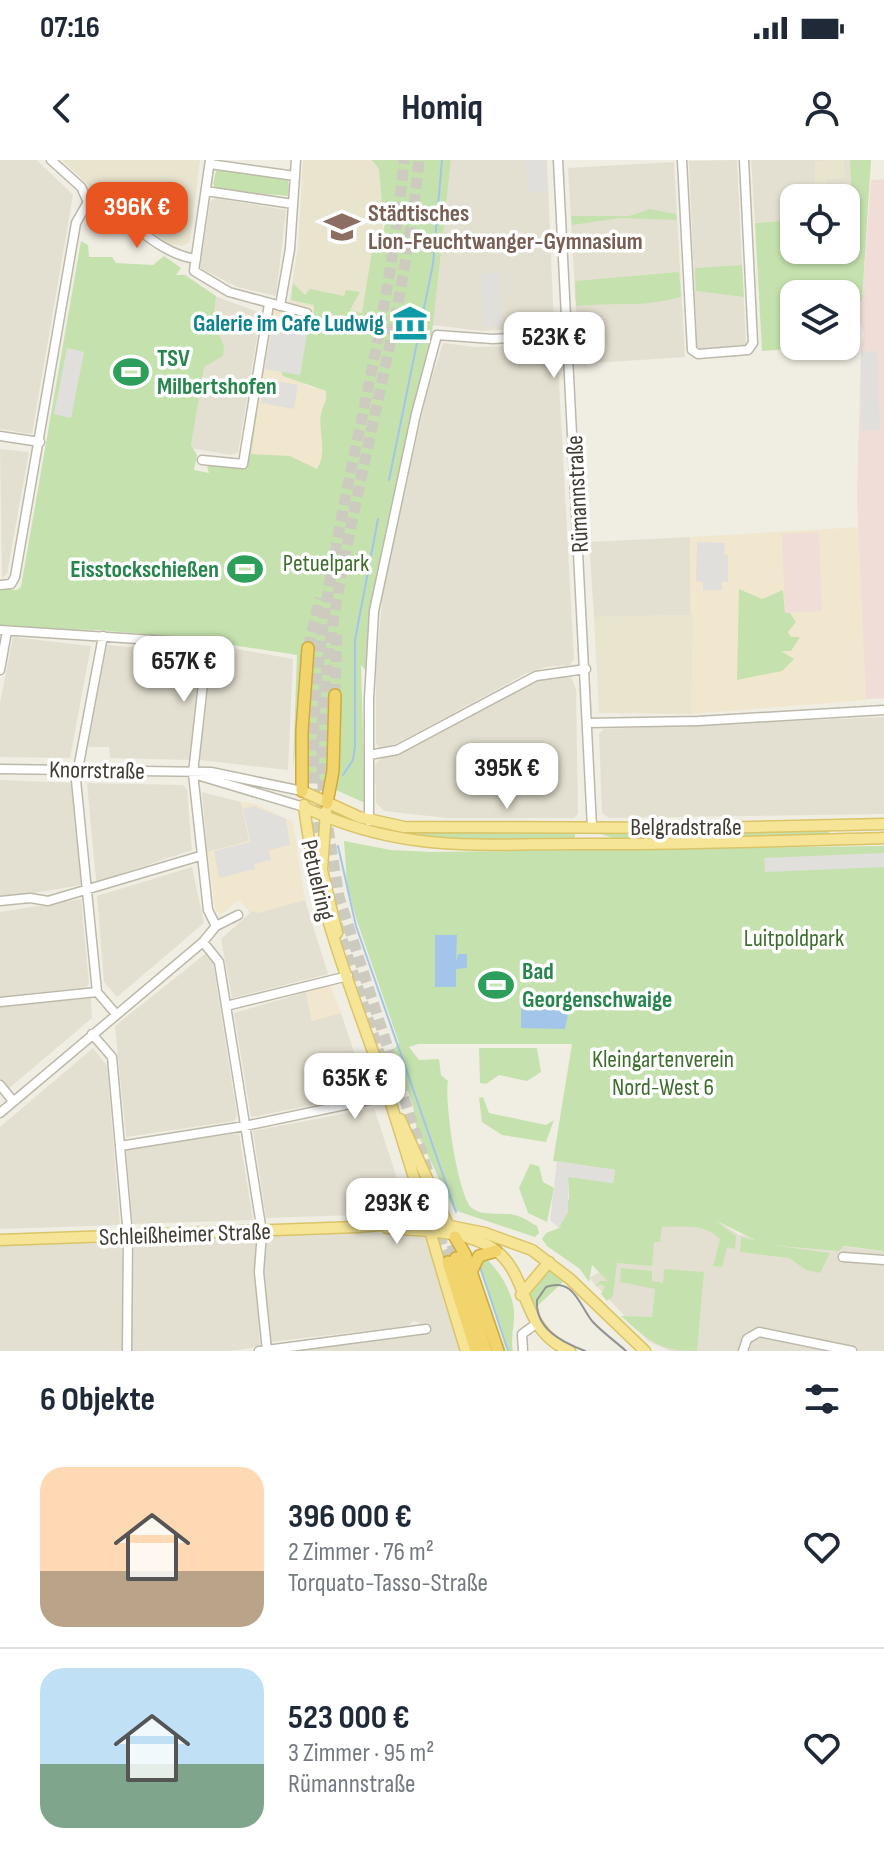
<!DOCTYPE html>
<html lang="de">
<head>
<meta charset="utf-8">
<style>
  body { margin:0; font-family:"Sofia Sans Condensed",sans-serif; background:#f2f2f3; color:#1f2937; height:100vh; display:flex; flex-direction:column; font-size:30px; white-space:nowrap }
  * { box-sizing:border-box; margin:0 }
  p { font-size:26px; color:#747a83 }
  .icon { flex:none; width:44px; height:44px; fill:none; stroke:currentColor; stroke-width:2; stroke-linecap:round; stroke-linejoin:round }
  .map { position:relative; height:1191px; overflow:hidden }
  .drawer { display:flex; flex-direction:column; background:#fff; flex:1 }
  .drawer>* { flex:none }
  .controls { position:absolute; left:780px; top:24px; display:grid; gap:16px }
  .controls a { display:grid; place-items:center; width:80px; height:80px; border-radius:16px; background:#fff; box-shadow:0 2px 6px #0004; font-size:40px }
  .price { position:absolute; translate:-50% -68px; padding:0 18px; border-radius:16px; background:#fff; color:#222; font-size:26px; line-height:52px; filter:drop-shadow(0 2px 4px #0008) }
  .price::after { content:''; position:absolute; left:50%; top:48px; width:24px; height:18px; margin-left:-12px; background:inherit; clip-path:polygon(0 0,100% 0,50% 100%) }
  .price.on { background:#e95521; color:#fff }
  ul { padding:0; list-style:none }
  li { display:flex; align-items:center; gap:24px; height:200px; padding:0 40px }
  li+li { border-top:2px solid #e0e1e3 }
  li span { display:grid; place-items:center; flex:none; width:224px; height:160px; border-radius:24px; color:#555 }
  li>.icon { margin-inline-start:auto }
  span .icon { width:96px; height:96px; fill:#fffc; stroke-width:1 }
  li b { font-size:34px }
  h2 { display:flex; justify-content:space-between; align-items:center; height:96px; padding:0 40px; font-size:34px }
  .status { display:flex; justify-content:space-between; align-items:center; height:56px; padding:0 40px; background:#fff; direction:ltr }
  .status svg { height:22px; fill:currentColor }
  header { display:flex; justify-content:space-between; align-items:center; height:104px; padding:0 40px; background:#fff; font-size:36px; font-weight:700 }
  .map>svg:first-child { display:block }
  .residential { fill:#e4e0d1 }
  .commercial { fill:#f1e7cf }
  .education { fill:#e8e4ce }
  .medical { fill:#f0ddd7 }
  .green { fill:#c5e2ae }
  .parking { fill:#e1dfdb }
  .water { fill:#a3c5e9 }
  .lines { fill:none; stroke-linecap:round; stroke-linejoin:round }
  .stream { stroke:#a3c5e9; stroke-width:2 }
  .highway-tunnel { stroke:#cdcac0; stroke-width:11; stroke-dasharray:11 5.5; stroke-linecap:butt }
  .minor-casing { stroke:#bdb9aa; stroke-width:11 }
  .major-casing { stroke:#d9c468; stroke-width:13 }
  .highway-casing { stroke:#d0aa3d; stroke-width:14 }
  .minor { stroke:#fff; stroke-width:8 }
  .major { stroke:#f6e596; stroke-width:10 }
  .highway { stroke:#f2d46c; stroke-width:11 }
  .tram { stroke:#929292; stroke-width:2 }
  .labels { text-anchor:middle; stroke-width:7; stroke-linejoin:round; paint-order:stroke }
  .education-label { font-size:24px; font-weight:bold; fill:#785e54; stroke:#fff; text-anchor:start }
  .culture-label { font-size:24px; font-weight:bold; fill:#0d838f; stroke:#fff; text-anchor:end }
  .leisure-label { font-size:24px; font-weight:bold; fill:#27864d; stroke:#fff; text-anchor:start }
  .street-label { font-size:24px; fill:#413d34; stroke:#fff }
  .park-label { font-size:24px; fill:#3e6e2c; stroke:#fff }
</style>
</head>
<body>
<div class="status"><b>07:16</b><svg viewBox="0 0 49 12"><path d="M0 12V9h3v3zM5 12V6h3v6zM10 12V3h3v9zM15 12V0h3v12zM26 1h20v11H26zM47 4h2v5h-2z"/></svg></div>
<header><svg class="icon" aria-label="back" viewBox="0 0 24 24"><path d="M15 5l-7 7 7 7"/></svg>Homiq<svg class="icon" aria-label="person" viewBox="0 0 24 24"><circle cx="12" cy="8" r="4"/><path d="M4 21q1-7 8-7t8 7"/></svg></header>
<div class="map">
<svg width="884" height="1191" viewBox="0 0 884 1191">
  <rect width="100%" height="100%" fill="#f0ede3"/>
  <!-- residential -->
  <path class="residential" d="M0 0H37L73 35 32 274 0 269Z
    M451 0H547L554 167 483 171 431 165Z
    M737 0 746 185 697 189 689 1Z
    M751 0H850L852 59 846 60V38H794V60L755 63Z
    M674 2 685 197 579 204 568 8Z
    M215 38 286 50 276 136 237 127 200 108 210 42Z
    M215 136 261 153 238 293 230 295 190 288Z
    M443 183 476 187 557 185 574 499 569 505 546 507 525 514 398 583 381 588 376 584V508L383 429 427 233Z
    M0 289 29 292 7 414 2 418Z
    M690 377 693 455 594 457 589 382Z
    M13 477 91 486 70 598 0 597V543Z
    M107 485 198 493 202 497 190 600 110 598 109 587H88Z
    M214 485 293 499 288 610 199 600Z
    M571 517 576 529 578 654 574 658H447L384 651 376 643 375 605 380 599 433 577 540 519Z
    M884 557V654L609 658 602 653 599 574 604 569Z
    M0 620 72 623 81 725 0 739Z
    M87 623 183 625 187 629 192 690 96 722Z
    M202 632 241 642 250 681 207 692Z
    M192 707 204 763 117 837 104 822 97 736Z
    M81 739 89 824 86 827 0 837V752Z
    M305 740 328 814 232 838 221 779 250 753 248 750 258 752Z
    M205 794 213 802 237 956 234 961 126 977 115 866Z
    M306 832 312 861 341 853 368 934 251 957 234 853Z
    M91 838 92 858 7 930 0 922V847Z
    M93 888 107 906 120 1065 0 1069V967Z
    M374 948 407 1049 384 1054 266 1058 253 971Z
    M239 973 253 1060 133 1064 126 989Z
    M674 1055 717 1060 739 1075 884 1091V1191H670L648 1181 589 1118 654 1081 661 1063Z
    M359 1071 420 1076 425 1079 463 1191H282L426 1166 414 1161 407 1166 270 1182 263 1116 266 1077Z
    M257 1076 255 1111 260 1187 228 1191H130L134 1080Z
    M122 1080V1191H0V1084Z"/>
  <!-- commercial -->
  <path class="commercial" d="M289 142 314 147 303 225 326 231 331 316 241 319 271 143Z
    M860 367 866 540 691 554 690 377Z
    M241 642 256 644 293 662 305 740 258 753 248 750 239 740 222 754 216 752 207 692 249 681Z
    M330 825 341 853 312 861 306 832Z"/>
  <!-- education -->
  <path class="education" d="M62 0H200L190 82 183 86 169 84 86 23Z
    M303 0H388L381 92 362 153 315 142 314 147 289 142 298 88Z
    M844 0 845 18 827 19V38H815V1Z
    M693 455 691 554 599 553 594 457Z"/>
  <!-- medical -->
  <path class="medical" d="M884 19V538L866 539 857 337 861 187 864 174 861 165 855 164 856 156 852 155 857 141H862L871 20Z
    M819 372 822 451 785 453 782 374Z"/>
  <!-- green -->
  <path class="green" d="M372 0H451L431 182 385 376 370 457 366 511 361 505 365 643 305 616 297 569 293 611 297 495 194 479 99 470 9 469 0 465V428L17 430 21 427 81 81 88 85 89 97H112L116 103 153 105 164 96 181 108 176 115H185L216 136 213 161 224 186 223 196 204 207 191 285 197 295 194 310 209 313 207 307 211 305 242 308 253 254H257L251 294 290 296 317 309C329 289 316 270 322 250 325 242 327 240 326 231L283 216 280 210 289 160 286 154 299 157 298 212 308 158 313 160 314 145 291 140 293 123 305 135 310 129 344 136 346 130 360 132 350 150 362 153 372 91 381 92 387 46 382 44 379 9Z
    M850 0H871L862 141H857L856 150H852L855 164 846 165V134H794V186L812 187 762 191 755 63 794 60V90H846V60L852 59Z
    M222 8 288 18 289 36 217 30 213 24 216 11Z
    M650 49 676 54 677 60 621 58 572 65 571 56H629Z
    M742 105 744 137 696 131 695 108Z
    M679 112 681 137C642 148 616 142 576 146L575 121Z
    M739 429 762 439 783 430 785 453H790L796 462 788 472 791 477H800L791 491H781L794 499 782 511 737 520Z
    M829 669V676L620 680 594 672Z
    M420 671 575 672V680L448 681 418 676Z
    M344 681 391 690 431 692 884 686V1091L844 1086 839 1091 770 1085 830 1093 820 1113 806 1110 789 1098 740 1092 741 1077 757 1081 715 1060 736 1076 735 1089 727 1087 722 1107 713 1106 720 1079C704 1063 682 1067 662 1067L660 1082H654L652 1106 617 1103 613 1136 607 1141 601 1134 605 1127 601 1124 594 1127 600 1121H608L592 1105 589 1122 580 1109 547 1086 542 1079 546 1073 559 1068 569 1038 568 1016 613 1023 615 1010 553 1001 572 884H418L409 887 419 900 439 899 441 915 448 921C444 941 458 1037 472 1048 483 1057 502 1052 515 1055 523 1057 530 1062 537 1066L539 1073 535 1077 454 1050 417 972 413 946 394 889 399 883 356 758 347 724Z
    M479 888H537L541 912 527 921 499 915 486 924 480 923Z
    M483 937 489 953 546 965 554 960 546 982 502 975 482 962 479 938Z
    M530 1004 539 1006 543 1022 554 1028 547 1062 528 1053 519 1028Z
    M483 1096C498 1108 513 1132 514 1152 515 1167 510 1177 513 1191H509L480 1107 478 1110 506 1191H501L476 1113Z
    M621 1108 652 1111V1121L663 1123 664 1109 704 1112 697 1191C658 1191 648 1180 621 1156L652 1157 655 1129 620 1122Z
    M548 1109 565 1120 532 1151 528 1132Z"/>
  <!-- parking -->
  <path class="parking" d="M526 0H546L547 32 528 33Z
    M498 113 502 166 484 167 481 114Z
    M274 156 309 162 300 215 265 209Z
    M67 188 84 192 71 258 54 254Z
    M877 191 880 270 861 271V192Z
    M265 219 298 225 294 249 261 243Z
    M697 382 725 383 724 395H728V422H722V430H703V422L696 421Z
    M254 646 286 659 290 685 269 690 271 700 254 704 255 709 219 718 214 691 251 682 243 649Z
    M884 693V707L765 712 764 698Z
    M557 1001 615 1010 613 1023 568 1017V1052L559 1068 550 1060Z"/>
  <!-- water -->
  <path class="water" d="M435 775H457L456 802 458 794H467V808L456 809V827H435Z
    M521 839 569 849 565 869 521 868Z"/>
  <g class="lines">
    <!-- stream -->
    <path class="stream" d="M389 320 433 104 442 0
      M343 615 353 600 355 586V480L378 359
      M338 686 356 766 456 1052
      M480 1107 508 1191"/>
    <!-- highway-tunnel -->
    <path class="highway-tunnel" d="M308 488 320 438
      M335 535 337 470
      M325 647C314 548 334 448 354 352 378 236 408 118 419 0
      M328 668 339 737 429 1015
      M321 689C302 568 323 452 346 334 369 224 394 113 404 0
      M337 764 385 911
      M413 996 448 1102
      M447 1069 456 1098"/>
    <!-- minor casing -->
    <g class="minor-casing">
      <path id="minor" d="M51 0 81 27 88 42
        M210 0 194 111 229 132 307 153
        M558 0 592 667
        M682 0 692 190 698 194 748 190 753 183 744 0
        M210 4 295 16
        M206 31 293 44
        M88 42C126 47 149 92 196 99
        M280 146 290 89 296 0
        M0 276 40 282
        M202 300 243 304 269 144
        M0 425 11 424 15 417 76 63 88 42
        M0 470 199 483 207 488 193 613 208 750 216 766
        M103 476 76 620 97 832 116 854
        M0 510 7 471
        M588 563 698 561 884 550
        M369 595 397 590 536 516 586 509
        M0 609 211 612 302 631
        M197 615 304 647
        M369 661V539L374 451 416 254 437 175 493 179 568 175
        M0 741 30 738 48 741 200 696
        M203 782 219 802 237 914 262 1072 259 1112 267 1191
        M0 842 97 832
        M226 846 348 816
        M92 874 112 897 128 1076 127 1191
        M0 925 13 941
        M0 953 203 782 216 766 238 755
        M120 986 245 966 388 936
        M843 1097 884 1100
        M259 1191 426 1169
        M523 1191 522 1174 536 1164
        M743 1191 747 1179 759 1172 852 1191"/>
    </g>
    <!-- major casing -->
    <g class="major-casing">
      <path id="major" d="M302 631 359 657 404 667 713 668 884 664
        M304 645C316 752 359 846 392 947 418 1028 441 1110 466 1191
        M304 647C401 693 476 684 579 684 681 685 782 681 884 678
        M326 651 322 710 337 773
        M400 959 448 1065
        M387 1068C420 1071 468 1070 495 1090 531 1116 519 1170 570 1191
        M0 1080 357 1067 425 1061 485 1073 532 1090 570 1119 645 1191
        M521 1135 549 1102"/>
    </g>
    <!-- highway casing -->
    <g class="highway-casing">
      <path id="highway" d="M302 631V571L308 488
        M327 643 333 611 335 535
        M455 1077 465 1094 498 1191
        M456 1098 486 1191
        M448 1102 476 1191
        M471 1112 479 1096 496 1091"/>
    </g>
    <!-- minor -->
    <use href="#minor" class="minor"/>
    <!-- major -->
    <use href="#major" class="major"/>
    <!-- highway -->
    <use href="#highway" class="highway"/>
    <!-- tram -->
    <path class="tram" d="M585 1191C562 1182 535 1169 537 1140L546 1127C573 1117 579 1144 592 1161 602 1172 615 1181 626 1191"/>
  </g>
  <!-- icons -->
  <defs>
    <g id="school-bare" transform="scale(2.76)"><path d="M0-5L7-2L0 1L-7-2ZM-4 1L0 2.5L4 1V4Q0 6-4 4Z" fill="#8d6e63" stroke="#fff" stroke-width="2.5" paint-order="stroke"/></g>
    <g id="museum-bare" transform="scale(2.76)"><path d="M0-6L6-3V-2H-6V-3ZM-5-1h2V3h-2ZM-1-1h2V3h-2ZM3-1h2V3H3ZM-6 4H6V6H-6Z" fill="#0f9aa8" stroke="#fff" stroke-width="2.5" paint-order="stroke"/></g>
    <g id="stadium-bare" transform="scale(2.76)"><path d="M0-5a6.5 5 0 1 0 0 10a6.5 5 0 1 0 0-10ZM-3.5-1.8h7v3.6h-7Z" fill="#2e9e5b" stroke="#fff" stroke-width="2.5" paint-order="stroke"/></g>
  </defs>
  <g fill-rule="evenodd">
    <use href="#school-bare" x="342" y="67"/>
    <use href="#museum-bare" x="410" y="163"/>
    <use href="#stadium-bare" x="131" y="212"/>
    <use href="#stadium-bare" x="245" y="409"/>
    <use href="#stadium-bare" x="496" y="825"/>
  </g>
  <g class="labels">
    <!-- education labels -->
    <g class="education-label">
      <text x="368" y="61">Städtisches<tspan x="368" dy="28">Lion-Feuchtwanger-Gymnasium</tspan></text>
    </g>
    <!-- culture labels -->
    <g class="culture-label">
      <text x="384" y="171">Galerie im Cafe Ludwig</text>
    </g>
    <!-- leisure labels -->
    <g class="leisure-label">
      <text x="157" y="206">TSV<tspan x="157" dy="28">Milbertshofen</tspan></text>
      <text x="219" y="417" text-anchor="end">Eisstockschießen</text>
      <text x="522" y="819">Bad<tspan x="522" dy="28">Georgenschwaige</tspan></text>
    </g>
    <!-- street labels -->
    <g class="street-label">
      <text transform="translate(577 334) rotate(-93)" y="8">Rümannstraße</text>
      <text transform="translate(97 610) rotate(1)" y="8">Knorrstraße</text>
      <text x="686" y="675">Belgradstraße</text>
      <text transform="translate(318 720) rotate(77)" y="8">Petuelring</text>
      <text transform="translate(185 1074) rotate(-2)" y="8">Schleißheimer Straße</text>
    </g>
    <!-- park labels -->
    <g class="park-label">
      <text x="326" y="411">Petuelpark</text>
      <text x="794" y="786">Luitpoldpark</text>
      <text x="663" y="907">Kleingartenverein<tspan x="663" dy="28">Nord-West 6</tspan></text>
    </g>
  </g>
</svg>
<div class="controls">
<a><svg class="icon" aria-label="locate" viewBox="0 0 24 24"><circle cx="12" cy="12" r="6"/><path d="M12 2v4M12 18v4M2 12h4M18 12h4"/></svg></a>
<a><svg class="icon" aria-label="layers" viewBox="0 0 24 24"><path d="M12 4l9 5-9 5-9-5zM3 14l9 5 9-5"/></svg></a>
</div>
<b class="price on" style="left:137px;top:90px">396K €</b>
<b class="price" style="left:554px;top:220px">523K €</b>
<b class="price" style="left:184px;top:544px">657K €</b>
<b class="price" style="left:507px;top:651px">395K €</b>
<b class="price" style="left:355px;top:961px">635K €</b>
<b class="price" style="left:397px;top:1086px">293K €</b>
</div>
<section class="drawer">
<h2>6 Objekte<svg class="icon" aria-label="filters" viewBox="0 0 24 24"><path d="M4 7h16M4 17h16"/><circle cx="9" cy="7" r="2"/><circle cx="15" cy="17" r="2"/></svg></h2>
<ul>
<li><span style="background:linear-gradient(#ffd9b3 65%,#b9a48a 0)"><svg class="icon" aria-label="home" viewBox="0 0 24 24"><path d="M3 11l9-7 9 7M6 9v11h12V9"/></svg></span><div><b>396 000 €</b><p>2 Zimmer · 76 m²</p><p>Torquato-Tasso-Straße</p></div><svg class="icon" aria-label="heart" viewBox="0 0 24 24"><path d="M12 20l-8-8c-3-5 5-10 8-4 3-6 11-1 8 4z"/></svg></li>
<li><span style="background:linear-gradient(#bfe0f5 60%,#7fa58c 0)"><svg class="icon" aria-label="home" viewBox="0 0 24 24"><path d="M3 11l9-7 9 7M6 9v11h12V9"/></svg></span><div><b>523 000 €</b><p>3 Zimmer · 95 m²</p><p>Rümannstraße</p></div><svg class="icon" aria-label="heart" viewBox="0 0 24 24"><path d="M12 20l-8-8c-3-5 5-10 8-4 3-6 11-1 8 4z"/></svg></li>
</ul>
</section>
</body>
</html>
